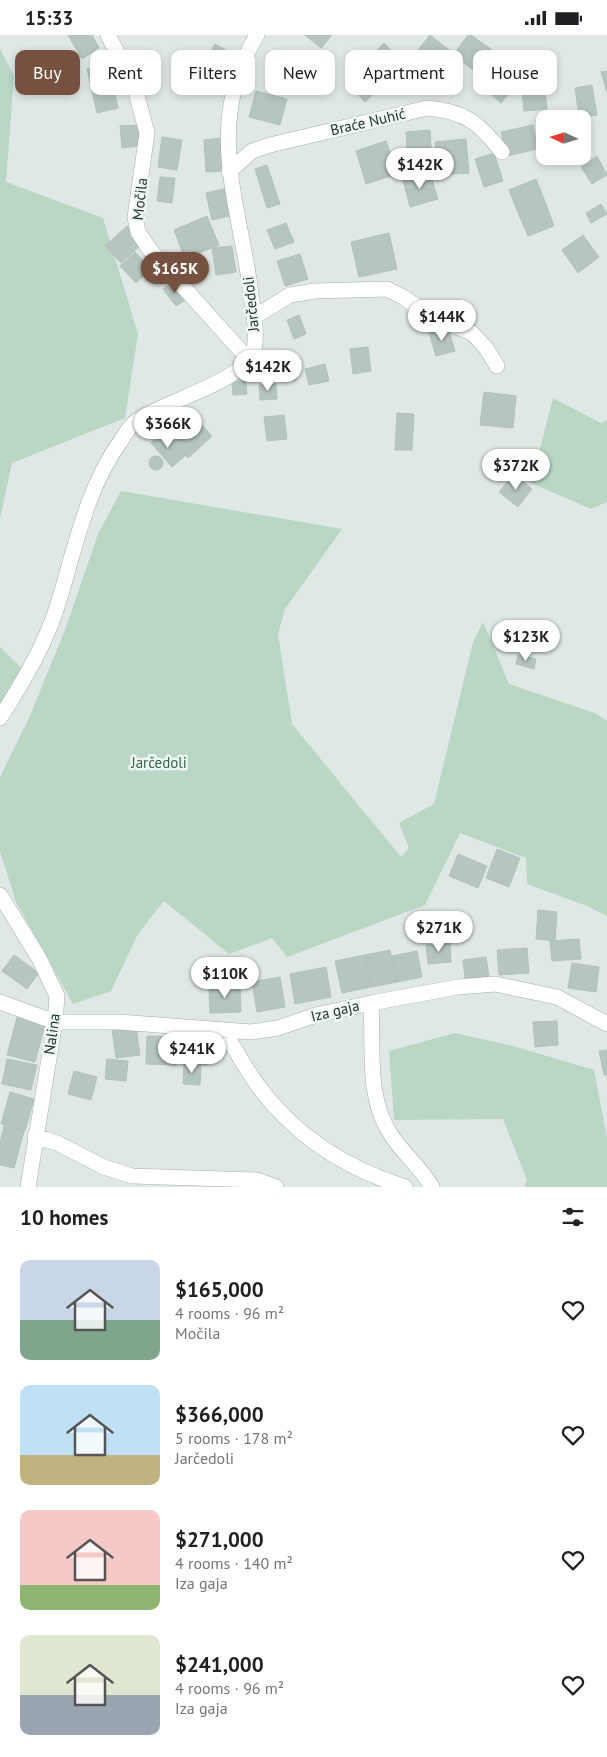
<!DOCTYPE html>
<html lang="en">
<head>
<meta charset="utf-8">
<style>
  body { margin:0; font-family:"PT Sans",sans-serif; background:#f2f2f2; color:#202124; height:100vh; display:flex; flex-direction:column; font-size:19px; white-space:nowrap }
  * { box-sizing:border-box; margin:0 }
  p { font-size:16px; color:#757577 }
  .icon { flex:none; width:28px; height:28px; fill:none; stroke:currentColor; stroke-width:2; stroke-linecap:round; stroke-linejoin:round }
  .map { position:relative; height:1152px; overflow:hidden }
  .panel { display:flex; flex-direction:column; background:#fff; flex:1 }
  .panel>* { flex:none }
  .guide { position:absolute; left:15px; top:15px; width:578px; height:45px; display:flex; gap:10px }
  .needle { width:32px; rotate:274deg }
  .buttons { position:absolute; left:536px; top:75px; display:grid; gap:10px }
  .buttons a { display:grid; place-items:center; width:55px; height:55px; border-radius:10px; background:#fff; box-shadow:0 2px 8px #0003; font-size:25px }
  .price { position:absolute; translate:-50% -42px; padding:0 11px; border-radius:18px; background:#fff; color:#222; font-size:16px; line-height:32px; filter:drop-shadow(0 1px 2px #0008) }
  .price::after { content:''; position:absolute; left:50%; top:30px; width:15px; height:11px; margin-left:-8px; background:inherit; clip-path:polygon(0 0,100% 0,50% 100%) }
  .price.current { background:#775140; color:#fff }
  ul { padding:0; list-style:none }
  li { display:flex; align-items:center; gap:15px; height:125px; padding:0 20px }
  li span { display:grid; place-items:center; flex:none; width:140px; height:100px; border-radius:10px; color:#555 }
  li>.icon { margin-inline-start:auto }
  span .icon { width:60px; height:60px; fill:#fffc; stroke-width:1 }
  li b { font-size:21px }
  h2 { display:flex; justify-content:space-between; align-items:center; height:60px; padding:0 20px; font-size:21px }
  .chip { padding:0 18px; border-radius:10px; background:#fff; box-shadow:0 2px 8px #0003; font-size:18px; line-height:45px }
  .chip.current { background:#775140; color:#fff }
  .status { display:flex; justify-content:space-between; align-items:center; height:35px; padding:0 25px; background:#fff; direction:ltr }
  .status svg { height:14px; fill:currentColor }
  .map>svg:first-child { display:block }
  .green { fill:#b9d7c4 }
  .building { fill:#b7c5c1; stroke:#b2c1bc }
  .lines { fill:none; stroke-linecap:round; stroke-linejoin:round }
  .minor-casing { stroke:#a3afac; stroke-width:16 }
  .minor { stroke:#fff; stroke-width:15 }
  .labels { text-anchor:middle; stroke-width:5; stroke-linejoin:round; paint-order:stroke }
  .street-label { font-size:15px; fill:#223632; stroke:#eff5f2 }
  .park-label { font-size:15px; fill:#31684a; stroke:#eff5f2 }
</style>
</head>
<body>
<div class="status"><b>15:33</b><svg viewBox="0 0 49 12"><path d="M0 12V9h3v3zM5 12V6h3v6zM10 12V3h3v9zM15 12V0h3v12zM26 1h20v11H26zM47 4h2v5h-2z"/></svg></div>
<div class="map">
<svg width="607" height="1152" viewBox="0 0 607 1152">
  <rect width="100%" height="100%" fill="#dfe8e5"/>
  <!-- green -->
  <path class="green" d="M0 14 14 41 6 147 103 183 138 299 125 383 12 428 0 484Z
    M553 363 601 388 607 385V467L591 474 531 448Z
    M121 456 342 494 285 574 278 599 292 689 401 822 409 813 399 788 434 769 473 607 483 587 509 649 595 678 607 686V881L587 871 527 849 526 823 460 798 425 870 287 922 272 903 229 919 164 866 138 899 111 956 73 969 16 867 0 816V742L29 683 65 595 98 499Z
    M0 612 25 637 0 682Z
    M455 998 513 1011 594 1035 607 1103V1152H524L527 1145 503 1084 394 1085 389 1016Z"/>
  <!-- building -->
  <path class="building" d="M68 0H92L99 13 82 24Z
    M305 0H332L321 13Z
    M430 0 453 18 434 43 410 25Z
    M468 0H471L492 15 476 37 453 20Z
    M384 8 404 29 365 67 345 46Z
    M215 9 229 17 222 28 208 21Z
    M489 24 501 34 484 54 473 44Z
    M108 30 118 73 97 78 87 34Z
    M500 36 516 50 501 68 485 54Z
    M607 36V58L601 37Z
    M544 45 547 74 524 76 521 48Z
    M592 50 597 80 579 82 575 53Z
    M256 56 287 64 280 90 249 82Z
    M138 90 140 111 122 113 120 91Z
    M533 90 538 114 507 121 501 97Z
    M430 95 432 127 408 129 406 97Z
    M162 102 182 105 177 135 158 132Z
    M222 103 224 136 206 137 204 105Z
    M466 104 469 138 438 140 435 107Z
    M386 106 397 139 366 149 356 116Z
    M494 118 503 146 484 152 475 124Z
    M597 121 607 140 592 149 581 132Z
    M267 130 280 169 267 173 255 134Z
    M430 137 438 164 410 172 403 145Z
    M160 142 175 143 172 168 157 166Z
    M536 144 546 169 519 180 509 155Z
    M228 153 234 180 212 185 206 158Z
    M546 169 554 191 528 201 519 180Z
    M601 169 607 179 591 188 586 178Z
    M207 181 219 210 185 224 174 195Z
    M286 188 294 207 275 214 267 195Z
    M127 191 142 209 121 228 105 211Z
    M389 198 397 234 359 242 351 207Z
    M583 200 599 222 578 238 562 215Z
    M232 211 236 237 216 240 212 213Z
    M135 217 151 234 136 248 120 231Z
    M300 219 308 244 285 251 277 226Z
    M175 246 187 264 176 271 163 254Z
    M299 280 306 299 294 304 287 285Z
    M448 293 455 316 436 321 429 298Z
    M368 312 371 336 353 339 350 314Z
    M272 328H297L296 345 272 346Z
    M325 329 329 346 309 350 305 334Z
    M246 346 247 359 233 360 232 347Z
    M276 349 277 364 260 365 259 350Z
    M484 357 516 361 513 393 480 390Z
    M188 375 212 401 188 423 164 396Z
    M397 378 414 379 412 415H395Z
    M284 380 287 404 267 406 264 382Z
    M164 396 186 420 172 432 151 408Z
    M149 428a7 7 0 1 1 14 0a7 7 0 1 1-14 0Z
    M514 439 532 454 518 472 499 457Z
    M518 620 536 624 534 634 516 629Z
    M497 814 520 823 509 852 486 843Z
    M458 819 487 831 478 853 449 841Z
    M538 875 557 877 555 906 536 904Z
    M579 904 581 924 552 926 550 906Z
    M450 908 451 927 428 929 426 910Z
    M527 913 529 938 499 940 497 915Z
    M390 915 397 947 371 952 365 920Z
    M417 916 422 942 397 947 392 921Z
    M14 920 39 938 27 954 2 936Z
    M365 920 371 952 342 958 335 926Z
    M486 922 489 941 465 944 463 925Z
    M572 928 599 932 596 957 568 953Z
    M326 932 331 962 295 969 290 939Z
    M280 942 285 972 257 977 252 947Z
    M240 951 241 977 210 978 209 952Z
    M18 979 46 986 35 1027 7 1020Z
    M557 986 558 1010 535 1012 533 987Z
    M136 991 140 1020 116 1023 112 994Z
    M185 995 209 997 207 1030 182 1028Z
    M147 1001 177 1002 176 1030 146 1029Z
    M607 1015V1040H604L599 1016Z
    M7 1024 37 1030 31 1055 2 1049Z
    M107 1024 128 1026 126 1046 105 1044Z
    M184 1028 201 1029 200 1050 183 1049Z
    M74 1036 97 1042 91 1065 68 1059Z
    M10 1057 34 1064 25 1096 1 1089Z
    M4 1091 24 1096 14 1133 0 1130V1108Z"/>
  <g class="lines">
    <!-- minor casing -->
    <g class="minor-casing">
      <path id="minor" d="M108 0 134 50 147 98 135 182 138 197 150 215 249 325
        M229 137 252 116 270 110 427 73C465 76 479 88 502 117
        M254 282 290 260 315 256 387 254 403 262 430 281 472 298 486 313 497 331
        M0 683C21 650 41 617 54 581 74 522 83 459 120 407 124 401 129 392 134 388 160 367 247 346 254 315 258 295 252 271 250 251 237 161 205 86 257 0
        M0 860 39 923 57 961 55 987 28 1152
        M0 967 55 987H119L251 997 278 993 316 980 371 968 458 952 495 949 557 962 607 989
        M371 968C374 1013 365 1064 393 1103 405 1120 422 1134 432 1152
        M223 995C236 1015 247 1037 262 1056 299 1104 348 1134 405 1152
        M35 1101 57 1108 104 1132 132 1141 257 1145 276 1152"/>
    </g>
    <!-- minor -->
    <use href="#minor" class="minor"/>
  </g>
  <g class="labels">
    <!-- street labels -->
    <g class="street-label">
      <text transform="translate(368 87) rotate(-13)" y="5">Braće Nuhić</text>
      <text transform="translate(140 164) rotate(-84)" y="5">Močila</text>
      <text transform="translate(251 269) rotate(-96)" y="5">Jarčedoli</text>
      <text transform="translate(335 976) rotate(-14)" y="5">Iza gaja</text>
      <text transform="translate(52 999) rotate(-82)" y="5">Nalina</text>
    </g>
    <!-- park labels -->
    <g class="park-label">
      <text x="159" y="733">Jarčedoli</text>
    </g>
  </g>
</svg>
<div class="buttons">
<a><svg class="needle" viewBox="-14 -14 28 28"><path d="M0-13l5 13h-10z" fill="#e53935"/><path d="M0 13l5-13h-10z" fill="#757577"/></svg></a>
</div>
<b class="price" style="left:420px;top:155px">$142K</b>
<b class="price current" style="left:175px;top:259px">$165K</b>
<b class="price" style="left:442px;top:307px">$144K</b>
<b class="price" style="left:268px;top:357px">$142K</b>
<b class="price" style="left:168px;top:414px">$366K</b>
<b class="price" style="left:516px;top:456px">$372K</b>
<b class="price" style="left:526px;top:627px">$123K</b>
<b class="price" style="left:439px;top:918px">$271K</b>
<b class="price" style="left:225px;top:964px">$110K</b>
<b class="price" style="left:192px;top:1039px">$241K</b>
<div class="guide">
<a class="chip current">Buy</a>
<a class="chip">Rent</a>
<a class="chip">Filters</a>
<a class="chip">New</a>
<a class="chip">Apartment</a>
<a class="chip">House</a>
</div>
</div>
<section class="panel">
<h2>10 homes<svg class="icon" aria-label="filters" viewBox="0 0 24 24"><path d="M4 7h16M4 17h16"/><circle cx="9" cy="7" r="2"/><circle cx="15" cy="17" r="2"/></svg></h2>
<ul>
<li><span style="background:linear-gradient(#c9d6e8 60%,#7fa58c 0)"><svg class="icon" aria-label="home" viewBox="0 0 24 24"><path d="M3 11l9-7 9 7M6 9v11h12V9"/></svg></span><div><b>$165,000</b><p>4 rooms · 96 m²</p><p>Močila</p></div><svg class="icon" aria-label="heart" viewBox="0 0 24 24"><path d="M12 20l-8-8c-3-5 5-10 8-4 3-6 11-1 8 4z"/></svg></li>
<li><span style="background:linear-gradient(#bfe0f5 70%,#c2b280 0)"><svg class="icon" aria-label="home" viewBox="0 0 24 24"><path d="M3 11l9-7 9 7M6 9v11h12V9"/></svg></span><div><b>$366,000</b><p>5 rooms · 178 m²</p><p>Jarčedoli</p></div><svg class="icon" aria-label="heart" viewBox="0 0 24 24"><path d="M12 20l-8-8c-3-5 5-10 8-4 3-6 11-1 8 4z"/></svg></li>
<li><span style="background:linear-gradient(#f6c9c9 75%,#8fb573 0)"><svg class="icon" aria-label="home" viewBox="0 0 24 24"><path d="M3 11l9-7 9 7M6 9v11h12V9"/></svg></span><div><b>$271,000</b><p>4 rooms · 140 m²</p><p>Iza gaja</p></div><svg class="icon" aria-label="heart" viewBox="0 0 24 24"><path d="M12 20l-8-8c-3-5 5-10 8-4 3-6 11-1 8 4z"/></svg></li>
<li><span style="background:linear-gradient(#dfe7d0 60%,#9aa5b1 0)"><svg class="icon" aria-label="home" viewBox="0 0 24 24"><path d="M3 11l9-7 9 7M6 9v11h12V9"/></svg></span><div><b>$241,000</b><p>4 rooms · 96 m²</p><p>Iza gaja</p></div><svg class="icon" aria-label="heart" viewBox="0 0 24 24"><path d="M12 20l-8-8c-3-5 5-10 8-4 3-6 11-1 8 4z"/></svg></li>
</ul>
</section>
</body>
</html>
